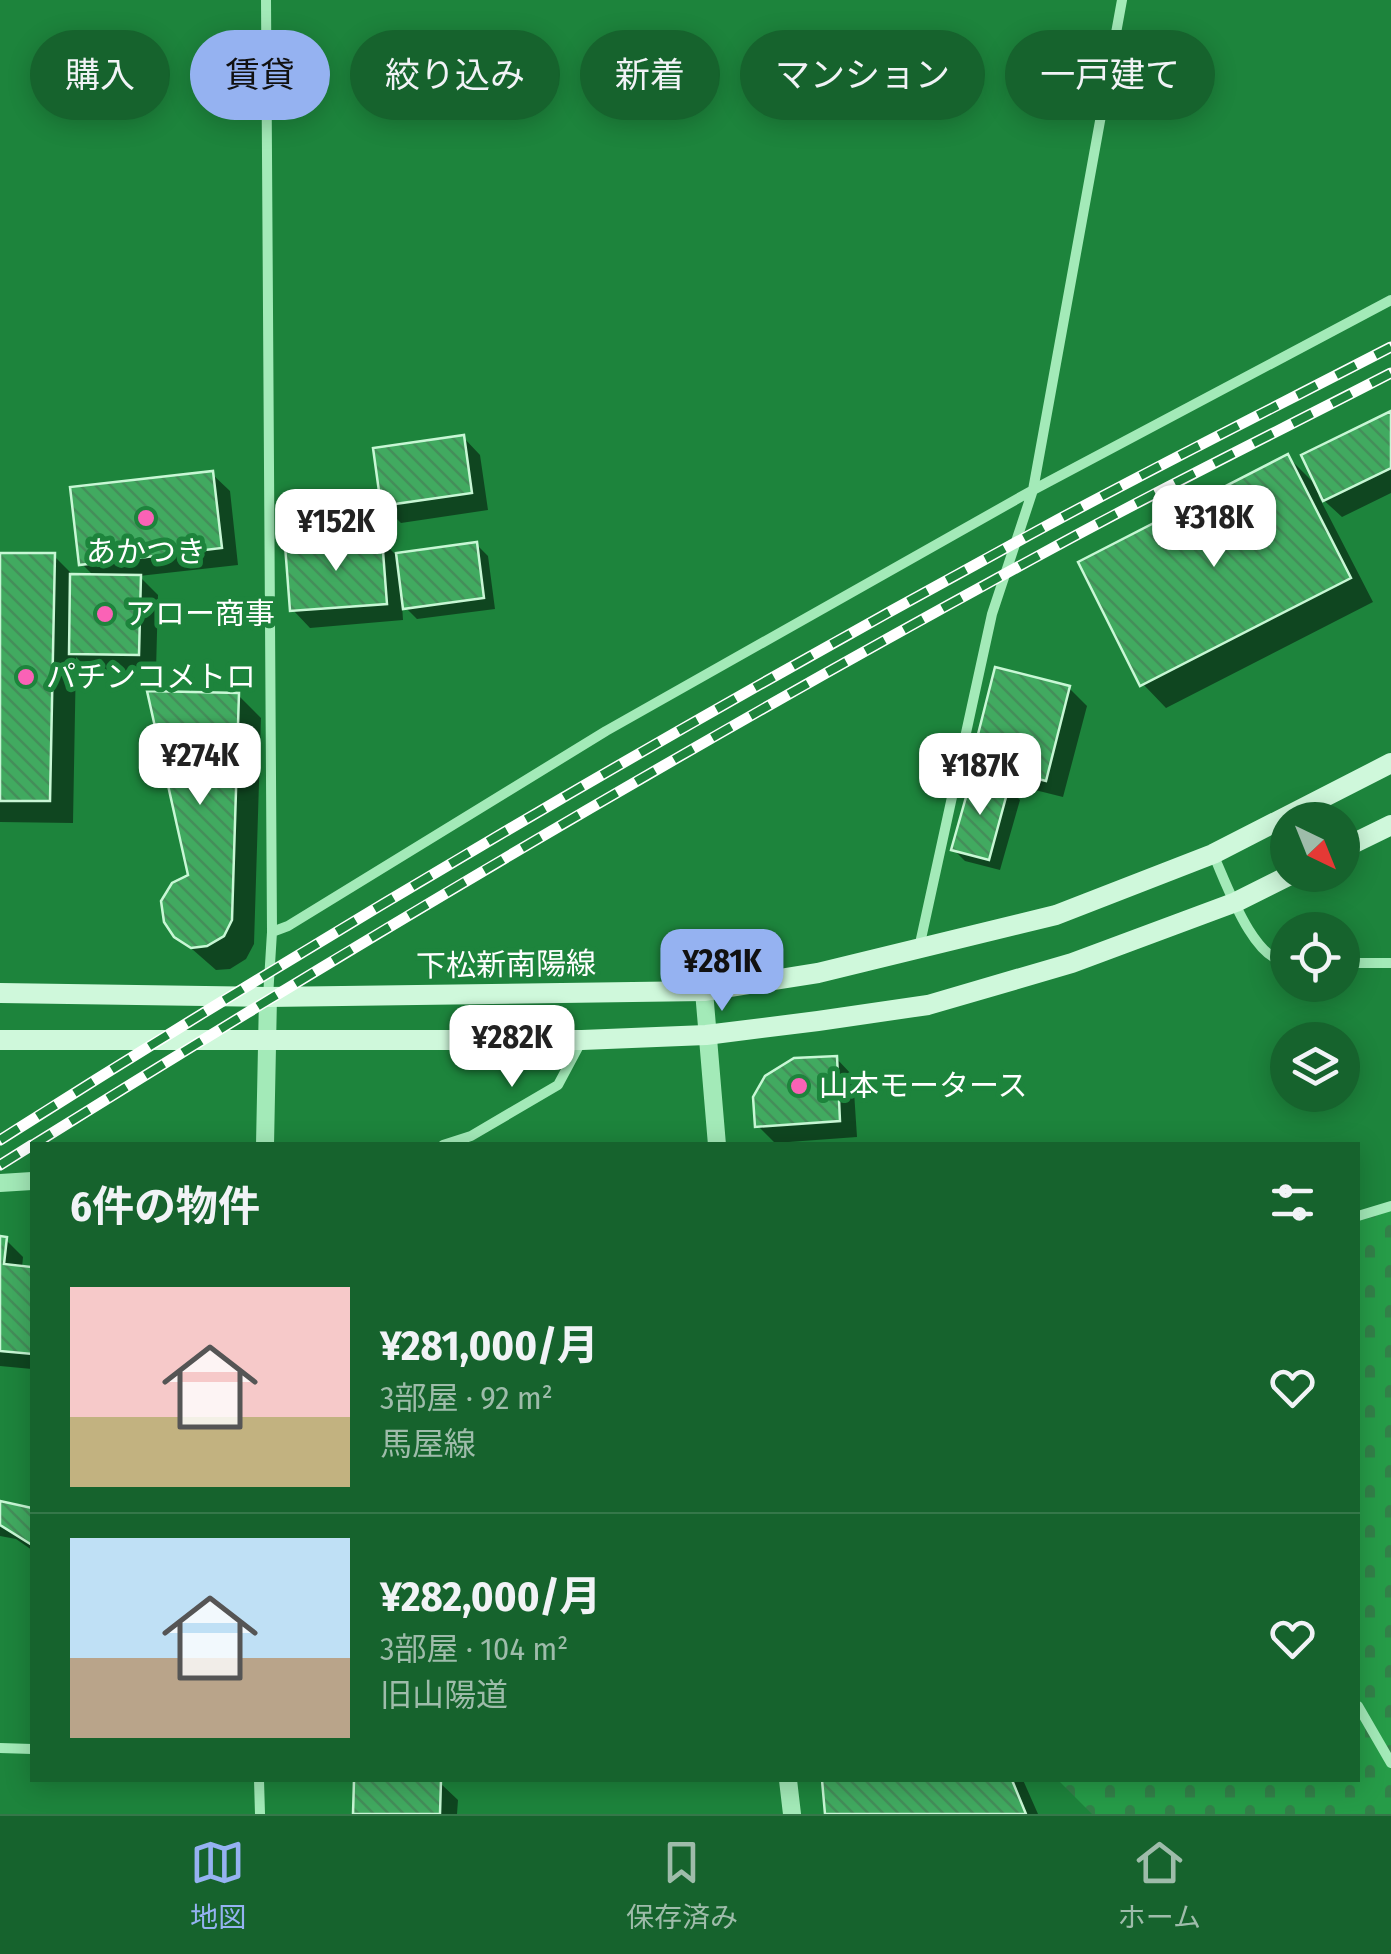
<!DOCTYPE html>
<html lang="ja">
<head>
<meta charset="utf-8">
<style>
  body { margin:0; font-family:"Fira Sans Condensed","Noto Sans JP",sans-serif; background:#236c39; color:#f1f3f6; height:100vh; display:flex; flex-direction:column; font-size:38px; white-space:nowrap }
  * { box-sizing:border-box; margin:0 }
  p { font-size:32px; color:#9ebcaa }
  .icon { flex:none; width:55px; height:55px; fill:none; stroke:currentColor; stroke-width:2; stroke-linecap:round; stroke-linejoin:round }
  .map { position:relative; flex:1; overflow:hidden }
  .drawer { position:absolute; left:30px; top:1142px; width:1330px; height:640px; display:flex; flex-direction:column; background:#16632d; border-radius:0px; box-shadow:0 5px 25px #0003 }
  .drawer>* { flex:none }
  .hud { position:absolute; left:30px; top:30px; width:1332px; height:90px; display:flex; gap:20px }
  .needle { width:65px; rotate:137deg }
  .tools { position:absolute; left:1270px; top:802px; display:grid; gap:20px }
  .tools a { display:grid; place-items:center; width:90px; height:90px; border-radius:50%; background:#16632d; box-shadow:0 5px 25px #0003; font-size:50px }
  .price { position:absolute; translate:-50% -85px; padding:0 22px; border-radius:20px; background:#fff; color:#222; font-size:32px; line-height:65px; filter:drop-shadow(0 2px 5px #0008) }
  .price::after { content:''; position:absolute; left:50%; top:60px; width:30px; height:22px; margin-left:-15px; background:inherit; clip-path:polygon(0 0,100% 0,50% 100%) }
  .price.active { background:#95b2f1; color:#111 }
  ul { padding:0; list-style:none }
  li { display:flex; align-items:center; gap:30px; height:250px; padding:0 40px }
  li+li { border-top:2px solid #357749 }
  li span { display:grid; place-items:center; flex:none; width:280px; height:200px; border-radius:0px; color:#555 }
  li>.icon { margin-inline-start:auto }
  span .icon { width:120px; height:120px; fill:#fffc; stroke-width:1 }
  li b { font-size:42px }
  h2 { display:flex; justify-content:space-between; align-items:center; height:120px; padding:0 40px; font-size:42px }
  .chip { padding:0 35px; border-radius:45px; background:#16632d; box-shadow:0 5px 25px #0003; font-size:35px; line-height:90px }
  .chip.active { background:#95b2f1; color:#111 }
  .tab-bar { display:flex; justify-content:space-around; align-items:center; height:140px; border-top:2px solid #357749; background:#16632d; font-size:28px; color:#9ebcaa }
  .tab-bar a { display:grid; justify-items:center; gap:5px }
  .tab-bar .active { color:#95b2f1 }
  .map>svg:first-child { display:block }
  .cemetery { fill:url(#cemetery-stones) }
  .shadow { fill:#0007 }
  .building { fill:url(#building-back-hatch); stroke:#c8f7d5; stroke-width:2.5 }
  .lines { fill:none; stroke-linecap:round; stroke-linejoin:round }
  .minor { stroke:#a3eab8; stroke-width:10 }
  .tertiary { stroke:#a3eab8; stroke-width:18 }
  .secondary { stroke:#cff8db; stroke-width:20 }
  .rail-casing { stroke:#fff; stroke-width:11 }
  .rail { stroke:#1d843c; stroke-width:8; stroke-dasharray:22; stroke-linecap:butt }
  .poi-dot { fill:#fa62b6; stroke:#1d843c; stroke-width:4 }
  .labels { text-anchor:middle; stroke-width:10; stroke-linejoin:round; paint-order:stroke }
  .poi-label { font-size:30px; fill:#fff; stroke:#1d843c; text-anchor:start }
  .street-label { font-size:30px; fill:#fff; stroke:#1d843c }
</style>
</head>
<body>
<div class="map">
<svg width="1391" height="1814" viewBox="0 0 1391 1814">
  <defs>
    <pattern id="cemetery-stones" width="16" height="16" patternUnits="userSpaceOnUse" patternTransform="scale(2.5)"><rect width="16" height="16" fill="#269c48"/><path d="M2 7V4a2 2 0 0 1 4 0v3zM10 15v-3a2 2 0 0 1 4 0v3z" fill="#338049"/></pattern>
    <pattern id="building-back-hatch" width="6" height="6" patternUnits="userSpaceOnUse" patternTransform="scale(2.5)"><rect width="6" height="6" fill="#41aa60"/><path d="M-1 5l2 2M0 0l6 6M5-1l2 2" fill="none" stroke="#448e5a"/></pattern>
  </defs>
  <rect width="100%" height="100%" fill="#1d843c"/>
  <!-- cemetery -->
  <path class="cemetery" d="M1391 1205V1814H1092L1058 1780H1358V1215Z"/>
  <!-- shadow -->
  <path class="shadow" d="M1391 413V493L1342 517 1318 495 1373 602 1166 708 1143 684 1288 457 1318 487Z
    M463 437 480 455 488 510 401 523 383 505Z
    M212 474 230 491 238 565 139 576 158 595 156 671 89 670 76 657 73 823 0 822V555L54 556 74 576 95 577 82 564Z
    M381 540 396 555 476 544 488 556 495 609 417 619 402 604 403 620 310 628 293 610Z
    M1069 688 1087 706 1063 797 991 779 974 761Z
    M238 695 261 718 254 944 246 959 230 969 216 970 176 935Z
    M1008 788 1020 800 1000 870 965 861 954 850Z
    M836 1058 853 1076 857 1137 775 1143 758 1126Z
    M0 1239H5L23 1257 22 1268 32 1269V1369L0 1366Z
    M0 1504 32 1510V1550L16 1539 0 1536Z
    M825 1780H1023L1038 1814H828Z
    M440 1783 458 1800 457 1814H355Z"/>
  <!-- building -->
  <path class="building" d="M1391 411V468L1323 501 1301 455Z
    M464 435 472 493 381 506 373 448Z
    M1288 454 1351 578 1140 686 1078 562Z
    M213 471 222 548 79 565 70 487Z
    M382 538 387 604 290 611 285 545Z
    M477 542 484 598 403 609 396 553Z
    M0 553H55L50 801H0Z
    M70 574 141 575 139 655 69 654Z
    M995 667 1070 686 1046 781 971 762Z
    M147 691 239 693 232 920 224 936 207 946 191 948 174 937 164 922 161 901 172 883 188 875Z
    M972 776 1009 786 989 860 951 850Z
    M837 1056 840 1121 755 1127 753 1097 765 1076 794 1058Z
    M0 1236 7 1237 4 1264 32 1267V1354L0 1351Z
    M0 1501 32 1508V1545L0 1525Z
    M354 1780H441L440 1814H353Z
    M822 1780H1012L1026 1814H825Z"/>
  <g class="lines">
    <!-- minor -->
    <path class="minor" d="M266 0 272 932 268 997
      M1213 854C1226 882 1253 962 1288 962
      M272 932 288 926 606 731 1033 490 1391 300
      M919 948 992 614 1033 490 1122 0
      M1342 963H1391
      M443 1145 471 1136 558 1085 582 1040
      M1358 1216 1391 1206
      M1358 1706 1391 1763
      M0 1748 32 1749
      M259 1780 260 1814"/>
    <!-- tertiary -->
    <path class="tertiary" d="M704 991 717 1145
      M265 1145 268 997
      M0 1183 32 1181
      M788 1780 792 1814"/>
    <!-- secondary -->
    <path class="secondary" d="M1342 849 1391 825
      M0 993 268 997 704 991 818 973 1056 915 1213 854 1391 763
      M0 1040H582L706 1035 818 1021 928 1005 1072 963 1236 902 1290 875"/>
    <!-- rail casing -->
    <g class="rail-casing">
      <path id="rail" d="M0 1140C342 923 692 718 1048 525 1161 464 1277 406 1391 347
        M33 1145C366 937 704 737 1049 550 1162 488 1277 432 1391 373
        M0 1165 32 1145"/>
    </g>
    <!-- rail -->
    <use href="#rail" class="rail"/>
  </g>
  <!-- markers -->
  <g class="poi-dot">
    <circle cx="146" cy="518" r="10"/>
    <circle cx="105" cy="614" r="10"/>
    <circle cx="26" cy="677" r="10"/>
    <circle cx="799" cy="1086" r="10"/>
  </g>
  <g class="labels">
    <!-- poi labels -->
    <g class="poi-label">
      <text x="146" y="562" text-anchor="middle">あかつき</text>
      <text x="125" y="624">アロー商事</text>
      <text x="46" y="687">パチンコメトロ</text>
      <text x="819" y="1096">山本モータース</text>
    </g>
    <!-- street labels -->
    <g class="street-label">
      <text transform="translate(506 965) rotate(-1)" y="10">下松新南陽線</text>
    </g>
  </g>
</svg>
<div class="tools">
<a><svg class="needle" viewBox="-14 -14 28 28"><path d="M0-13l5 13h-10z" fill="#e53935"/><path d="M0 13l5-13h-10z" fill="#9ebcaa"/></svg></a>
<a><svg class="icon" aria-label="locate" viewBox="0 0 24 24"><circle cx="12" cy="12" r="6"/><path d="M12 2v4M12 18v4M2 12h4M18 12h4"/></svg></a>
<a><svg class="icon" aria-label="layers" viewBox="0 0 24 24"><path d="M12 4l9 5-9 5-9-5zM3 14l9 5 9-5"/></svg></a>
</div>
<b class="price" style="left:1214px;top:570px">¥318K</b>
<b class="price" style="left:336px;top:574px">¥152K</b>
<b class="price" style="left:200px;top:808px">¥274K</b>
<b class="price" style="left:980px;top:818px">¥187K</b>
<b class="price active" style="left:722px;top:1014px">¥281K</b>
<b class="price" style="left:512px;top:1090px">¥282K</b>
<div class="hud">
<a class="chip">購入</a>
<a class="chip active">賃貸</a>
<a class="chip">絞り込み</a>
<a class="chip">新着</a>
<a class="chip">マンション</a>
<a class="chip">一戸建て</a>
</div>
<section class="drawer">
<h2>6件の物件<svg class="icon" aria-label="filters" viewBox="0 0 24 24"><path d="M4 7h16M4 17h16"/><circle cx="9" cy="7" r="2"/><circle cx="15" cy="17" r="2"/></svg></h2>
<ul>
<li><span style="background:linear-gradient(#f6c9c9 65%,#c2b280 0)"><svg class="icon" aria-label="home" viewBox="0 0 24 24"><path d="M3 11l9-7 9 7M6 9v11h12V9"/></svg></span><div><b>¥281,000/月</b><p>3部屋 · 92 m²</p><p>馬屋線</p></div><svg class="icon" aria-label="heart" viewBox="0 0 24 24"><path d="M12 20l-8-8c-3-5 5-10 8-4 3-6 11-1 8 4z"/></svg></li>
<li><span style="background:linear-gradient(#bfe0f5 60%,#b9a48a 0)"><svg class="icon" aria-label="home" viewBox="0 0 24 24"><path d="M3 11l9-7 9 7M6 9v11h12V9"/></svg></span><div><b>¥282,000/月</b><p>3部屋 · 104 m²</p><p>旧山陽道</p></div><svg class="icon" aria-label="heart" viewBox="0 0 24 24"><path d="M12 20l-8-8c-3-5 5-10 8-4 3-6 11-1 8 4z"/></svg></li>
</ul>
</section>
</div>
<nav class="tab-bar">
<a class="active"><svg class="icon" aria-label="map" viewBox="0 0 24 24"><path d="M3 6l6-2 6 2 6-2v14l-6 2-6-2-6 2zM9 4v14M15 6v14"/></svg>地図</a>
<a><svg class="icon" aria-label="saved" viewBox="0 0 24 24"><path d="M7 4h10v16l-5-4-5 4z"/></svg>保存済み</a>
<a><svg class="icon" aria-label="home" viewBox="0 0 24 24"><path d="M3 11l9-7 9 7M6 9v11h12V9"/></svg>ホーム</a>
</nav>
</body>
</html>
